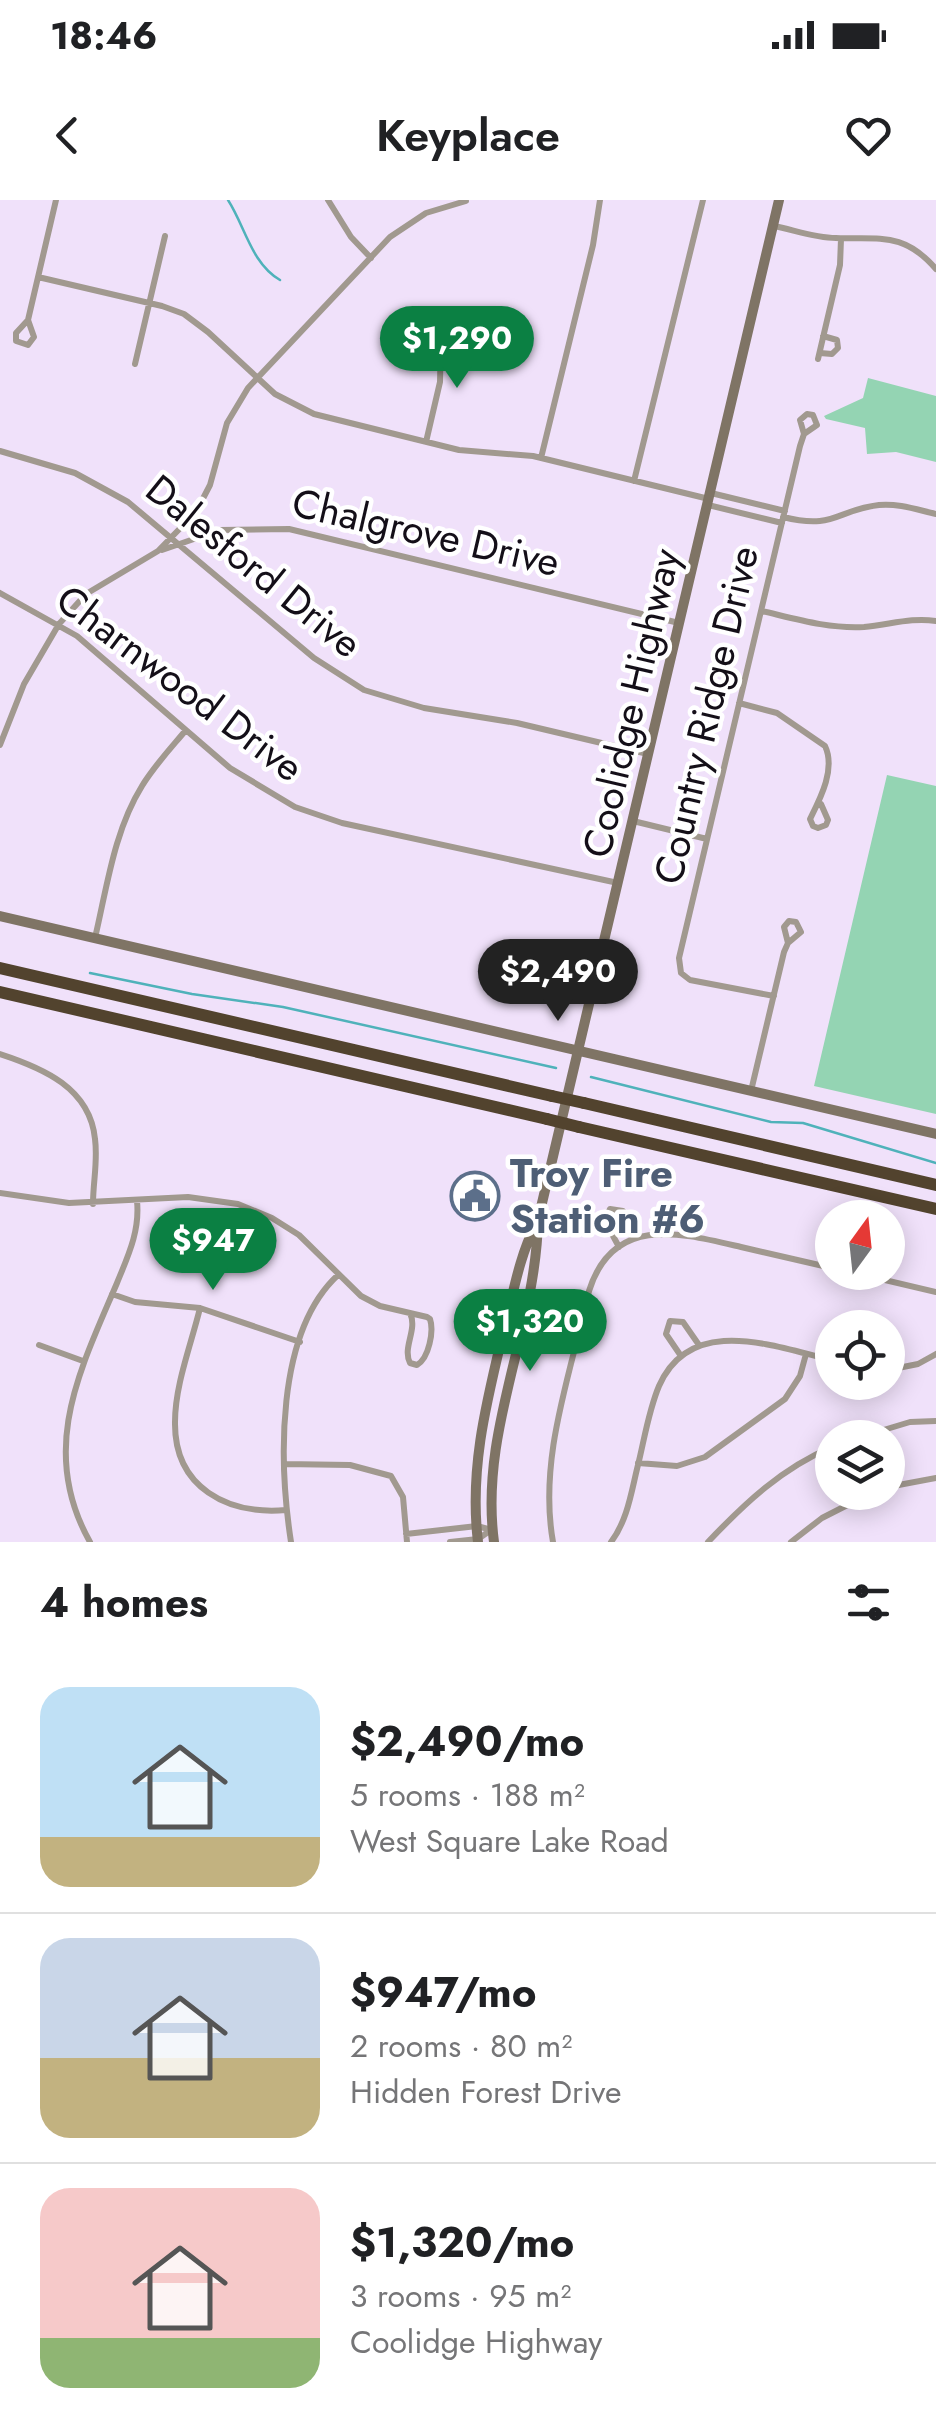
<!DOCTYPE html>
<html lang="en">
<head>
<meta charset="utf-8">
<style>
  body { margin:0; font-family:Jost,sans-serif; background:#f2f2f2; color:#202124; height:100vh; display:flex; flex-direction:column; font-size:38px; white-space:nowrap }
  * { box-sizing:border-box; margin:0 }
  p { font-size:32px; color:#757577 }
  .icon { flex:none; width:55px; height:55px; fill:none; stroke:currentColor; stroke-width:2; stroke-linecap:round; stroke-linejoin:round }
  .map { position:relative; height:1342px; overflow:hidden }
  .panel { display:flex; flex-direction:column; background:#fff; flex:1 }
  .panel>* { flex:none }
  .needle { width:65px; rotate:15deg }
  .fabs { position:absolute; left:815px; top:1000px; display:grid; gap:20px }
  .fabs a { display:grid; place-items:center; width:90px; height:90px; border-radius:50%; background:#fff; box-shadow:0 5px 25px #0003; font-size:50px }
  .price { position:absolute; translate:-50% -85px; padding:0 22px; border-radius:35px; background:#0b8043; color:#fff; font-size:32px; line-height:65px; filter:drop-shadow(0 2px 5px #0008) }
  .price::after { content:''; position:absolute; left:50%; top:60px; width:30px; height:22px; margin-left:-15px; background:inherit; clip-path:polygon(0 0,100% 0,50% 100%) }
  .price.current { background:#222; color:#fff }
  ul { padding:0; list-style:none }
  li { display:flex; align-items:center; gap:30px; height:250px; padding:0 40px }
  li+li { border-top:2px solid #e0e0e0 }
  li span { display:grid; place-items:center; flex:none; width:280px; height:200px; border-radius:30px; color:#555 }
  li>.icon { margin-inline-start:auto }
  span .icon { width:120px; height:120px; fill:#fffc; stroke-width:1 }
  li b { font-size:42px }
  h2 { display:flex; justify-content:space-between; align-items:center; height:120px; padding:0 40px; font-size:42px }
  .status { display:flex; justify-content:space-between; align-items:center; height:70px; padding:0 50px; background:#fff; direction:ltr }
  .status svg { height:28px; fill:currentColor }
  header { display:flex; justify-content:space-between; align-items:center; height:130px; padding:0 40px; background:#fff; font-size:45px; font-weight:600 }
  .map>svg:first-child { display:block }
  .green { fill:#94d4b3 }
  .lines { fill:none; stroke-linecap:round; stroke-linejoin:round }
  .stream { stroke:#4fb2ba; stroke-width:2.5 }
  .street { stroke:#a1998f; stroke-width:6 }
  .secondary { stroke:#7f7465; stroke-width:10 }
  .highway { stroke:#52432e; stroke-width:12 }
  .highway-bridge { stroke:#52432e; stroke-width:12 }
  .labels { text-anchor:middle; stroke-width:9; stroke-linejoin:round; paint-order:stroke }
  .street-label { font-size:40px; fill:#140f18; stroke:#fff }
  .service-label { font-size:40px; font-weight:bold; fill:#4e5e75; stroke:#fff; text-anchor:start }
</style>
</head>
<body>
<div class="status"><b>18:46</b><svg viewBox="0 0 49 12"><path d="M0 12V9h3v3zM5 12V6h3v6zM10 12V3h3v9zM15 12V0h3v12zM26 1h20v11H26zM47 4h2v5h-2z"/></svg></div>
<header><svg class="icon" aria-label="back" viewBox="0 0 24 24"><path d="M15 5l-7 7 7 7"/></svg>Keyplace<svg class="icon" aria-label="heart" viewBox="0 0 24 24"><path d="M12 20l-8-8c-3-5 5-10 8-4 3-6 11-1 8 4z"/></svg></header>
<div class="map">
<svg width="936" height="1342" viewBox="0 0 936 1342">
  <rect width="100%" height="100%" fill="#f0e1fa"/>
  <!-- green -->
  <path class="green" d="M868 178 936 196V262L896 252 867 254 865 228 826 219 824 216 863 198Z
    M887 575 936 586V914L814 886Z"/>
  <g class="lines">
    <!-- stream -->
    <path class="stream" d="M228 0C245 26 251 63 280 80
      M90 773 192 794 283 807 556 868
      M591 877 771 922 803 923 936 963"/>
    <!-- street -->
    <path class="street" d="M328 0 351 37 371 58
      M774 26C794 30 815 38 836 38 880 40 903 31 936 69
      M38 77 162 106 184 114 208 132 275 194 314 214 459 250 533 256 709 299
      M28 120 34 137 28 145 16 141V133L28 120 56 0
      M820 153 832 154 838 148 837 140 823 136
      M818 159 840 65 841 39
      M135 164 165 36
      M426 242 440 182 441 136
      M0 251 75 273 128 302 314 458 364 490 424 508 517 523 648 554
      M541 258 593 45 600 0
      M634 281 703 0
      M711 293 785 311
      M708 305 782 323
      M193 316 207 333
      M783 317C835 330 836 310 879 305 898 303 918 310 936 314
      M162 350 220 330 289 329 679 423
      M0 393 77 436 230 568 295 607 342 623 618 683
      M762 411C796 419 829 429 864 427 889 425 911 417 936 421
      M739 503 777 513 825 546C836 569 820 599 810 619L813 626 818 628 826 625 828 620 821 604
      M0 545 24 484 59 424 86 394 158 351 196 312 210 285 227 223 248 188 390 37 426 13 466 1
      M633 621 707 639
      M95 738C107 687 114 631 142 586 154 566 171 548 186 530
      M774 796 690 780 681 773 679 758 800 246 804 234 817 225 813 215 807 214 800 220 804 234
      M0 854C43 868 90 888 95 939 98 961 93 982 93 1004
      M751 891 784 752 788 743 801 732 796 722 789 721 784 727 788 743
      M0 993 69 1003 188 997 238 1004 272 1018 299 1035 361 1096 380 1106 427 1117 430 1119C434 1131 429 1158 417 1165L410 1163C402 1147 418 1130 410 1113
      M619 1047 605 1021 610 1009 623 1011 638 1037
      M851 1072 936 1092
      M112 1094 135 1102 200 1108 300 1142
      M200 1108C191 1145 175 1185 175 1222 174 1288 228 1315 286 1310
      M39 1145 83 1161
      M681 1156 666 1134 670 1121 683 1122 699 1145
      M888 1170 918 1164 936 1154
      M857 1238 910 1222 936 1221
      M638 1263 677 1266 705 1257 785 1199 800 1176 806 1154
      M284 1264 350 1265 391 1276 403 1297 407 1342
      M888 1287 936 1278
      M406 1334 477 1326 492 1330
      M90 1342C38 1250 80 1170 117 1083 128 1056 140 1031 137 1001
      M291 1342C279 1264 275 1133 338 1075
      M450 1342 478 1339 491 1330
      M553 1342C538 1258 571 1173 589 1091 613 1014 681 1033 741 1047 771 1054 802 1061 832 1068
      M611 1342C627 1321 631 1294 637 1269 644 1242 648 1212 659 1186 691 1113 775 1147 832 1160
      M708 1342C745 1303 782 1268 832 1247
      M791 1342 822 1318 873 1292"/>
    <!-- secondary -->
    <path class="secondary" d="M0 716 936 934
      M478 1342C469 1268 487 1200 504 1129 513 1095 519 1057 535 1026
      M494 1342C479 1230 536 1130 538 1020L779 0"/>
    <!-- highway -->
    <path class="highway" d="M0 768 552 896
      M0 792 547 919
      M584 903 936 985
      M579 927 936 1009"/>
    <!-- highway-bridge -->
    <path class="highway-bridge" d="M552 896 584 903
      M547 919 579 927"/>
  </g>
  <!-- icons -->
  <defs>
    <g id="civic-ring" transform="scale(2.5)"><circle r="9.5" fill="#fff" stroke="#5c6f8a" stroke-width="1.5"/><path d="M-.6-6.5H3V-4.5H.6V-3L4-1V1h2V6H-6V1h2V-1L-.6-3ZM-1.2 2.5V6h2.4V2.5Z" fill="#5c6f8a"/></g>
  </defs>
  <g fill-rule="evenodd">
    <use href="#civic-ring" x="475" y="996"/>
  </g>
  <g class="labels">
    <!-- street labels -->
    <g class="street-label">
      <text transform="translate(426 332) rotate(13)" y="14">Chalgrove Drive</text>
      <text transform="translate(254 366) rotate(39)" y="14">Dalesford Drive</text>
      <text transform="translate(180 483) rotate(37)" y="14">Charnwood Drive</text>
      <text transform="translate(631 503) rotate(-77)" y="14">Coolidge Highway</text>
      <text transform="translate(706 515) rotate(-77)" y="14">Country Ridge Drive</text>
    </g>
    <!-- service labels -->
    <g class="service-label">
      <text x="510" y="987">Troy Fire<tspan x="510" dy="46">Station #6</tspan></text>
    </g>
  </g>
</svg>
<div class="fabs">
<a><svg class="needle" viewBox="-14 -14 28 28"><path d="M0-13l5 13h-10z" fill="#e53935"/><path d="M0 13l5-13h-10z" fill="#757577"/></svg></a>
<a><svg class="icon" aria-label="locate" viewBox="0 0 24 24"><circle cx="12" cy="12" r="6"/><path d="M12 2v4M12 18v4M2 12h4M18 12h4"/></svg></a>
<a><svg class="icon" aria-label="layers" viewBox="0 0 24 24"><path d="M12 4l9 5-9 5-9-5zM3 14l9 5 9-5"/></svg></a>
</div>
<b class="price" style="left:457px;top:191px">$1,290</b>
<b class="price current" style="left:558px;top:824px">$2,490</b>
<b class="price" style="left:213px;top:1093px">$947</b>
<b class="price" style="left:530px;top:1174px">$1,320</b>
</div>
<section class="panel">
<h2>4 homes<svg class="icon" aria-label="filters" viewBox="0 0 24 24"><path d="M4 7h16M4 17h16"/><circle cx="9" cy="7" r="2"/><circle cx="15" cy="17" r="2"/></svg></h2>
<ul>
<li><span style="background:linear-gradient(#bfe0f5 75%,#c2b280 0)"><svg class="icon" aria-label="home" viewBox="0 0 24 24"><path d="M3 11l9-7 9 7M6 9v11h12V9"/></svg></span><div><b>$2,490/mo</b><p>5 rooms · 188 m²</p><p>West Square Lake Road</p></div></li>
<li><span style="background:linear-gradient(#c9d6e8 60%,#c2b280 0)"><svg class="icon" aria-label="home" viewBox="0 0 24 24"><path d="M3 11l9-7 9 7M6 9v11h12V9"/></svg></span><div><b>$947/mo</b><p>2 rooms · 80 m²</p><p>Hidden Forest Drive</p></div></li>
<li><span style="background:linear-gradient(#f6c9c9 75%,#8fb573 0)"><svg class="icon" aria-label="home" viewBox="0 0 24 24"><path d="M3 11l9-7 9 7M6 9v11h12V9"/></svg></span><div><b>$1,320/mo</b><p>3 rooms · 95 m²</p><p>Coolidge Highway</p></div></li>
</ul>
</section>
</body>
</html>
